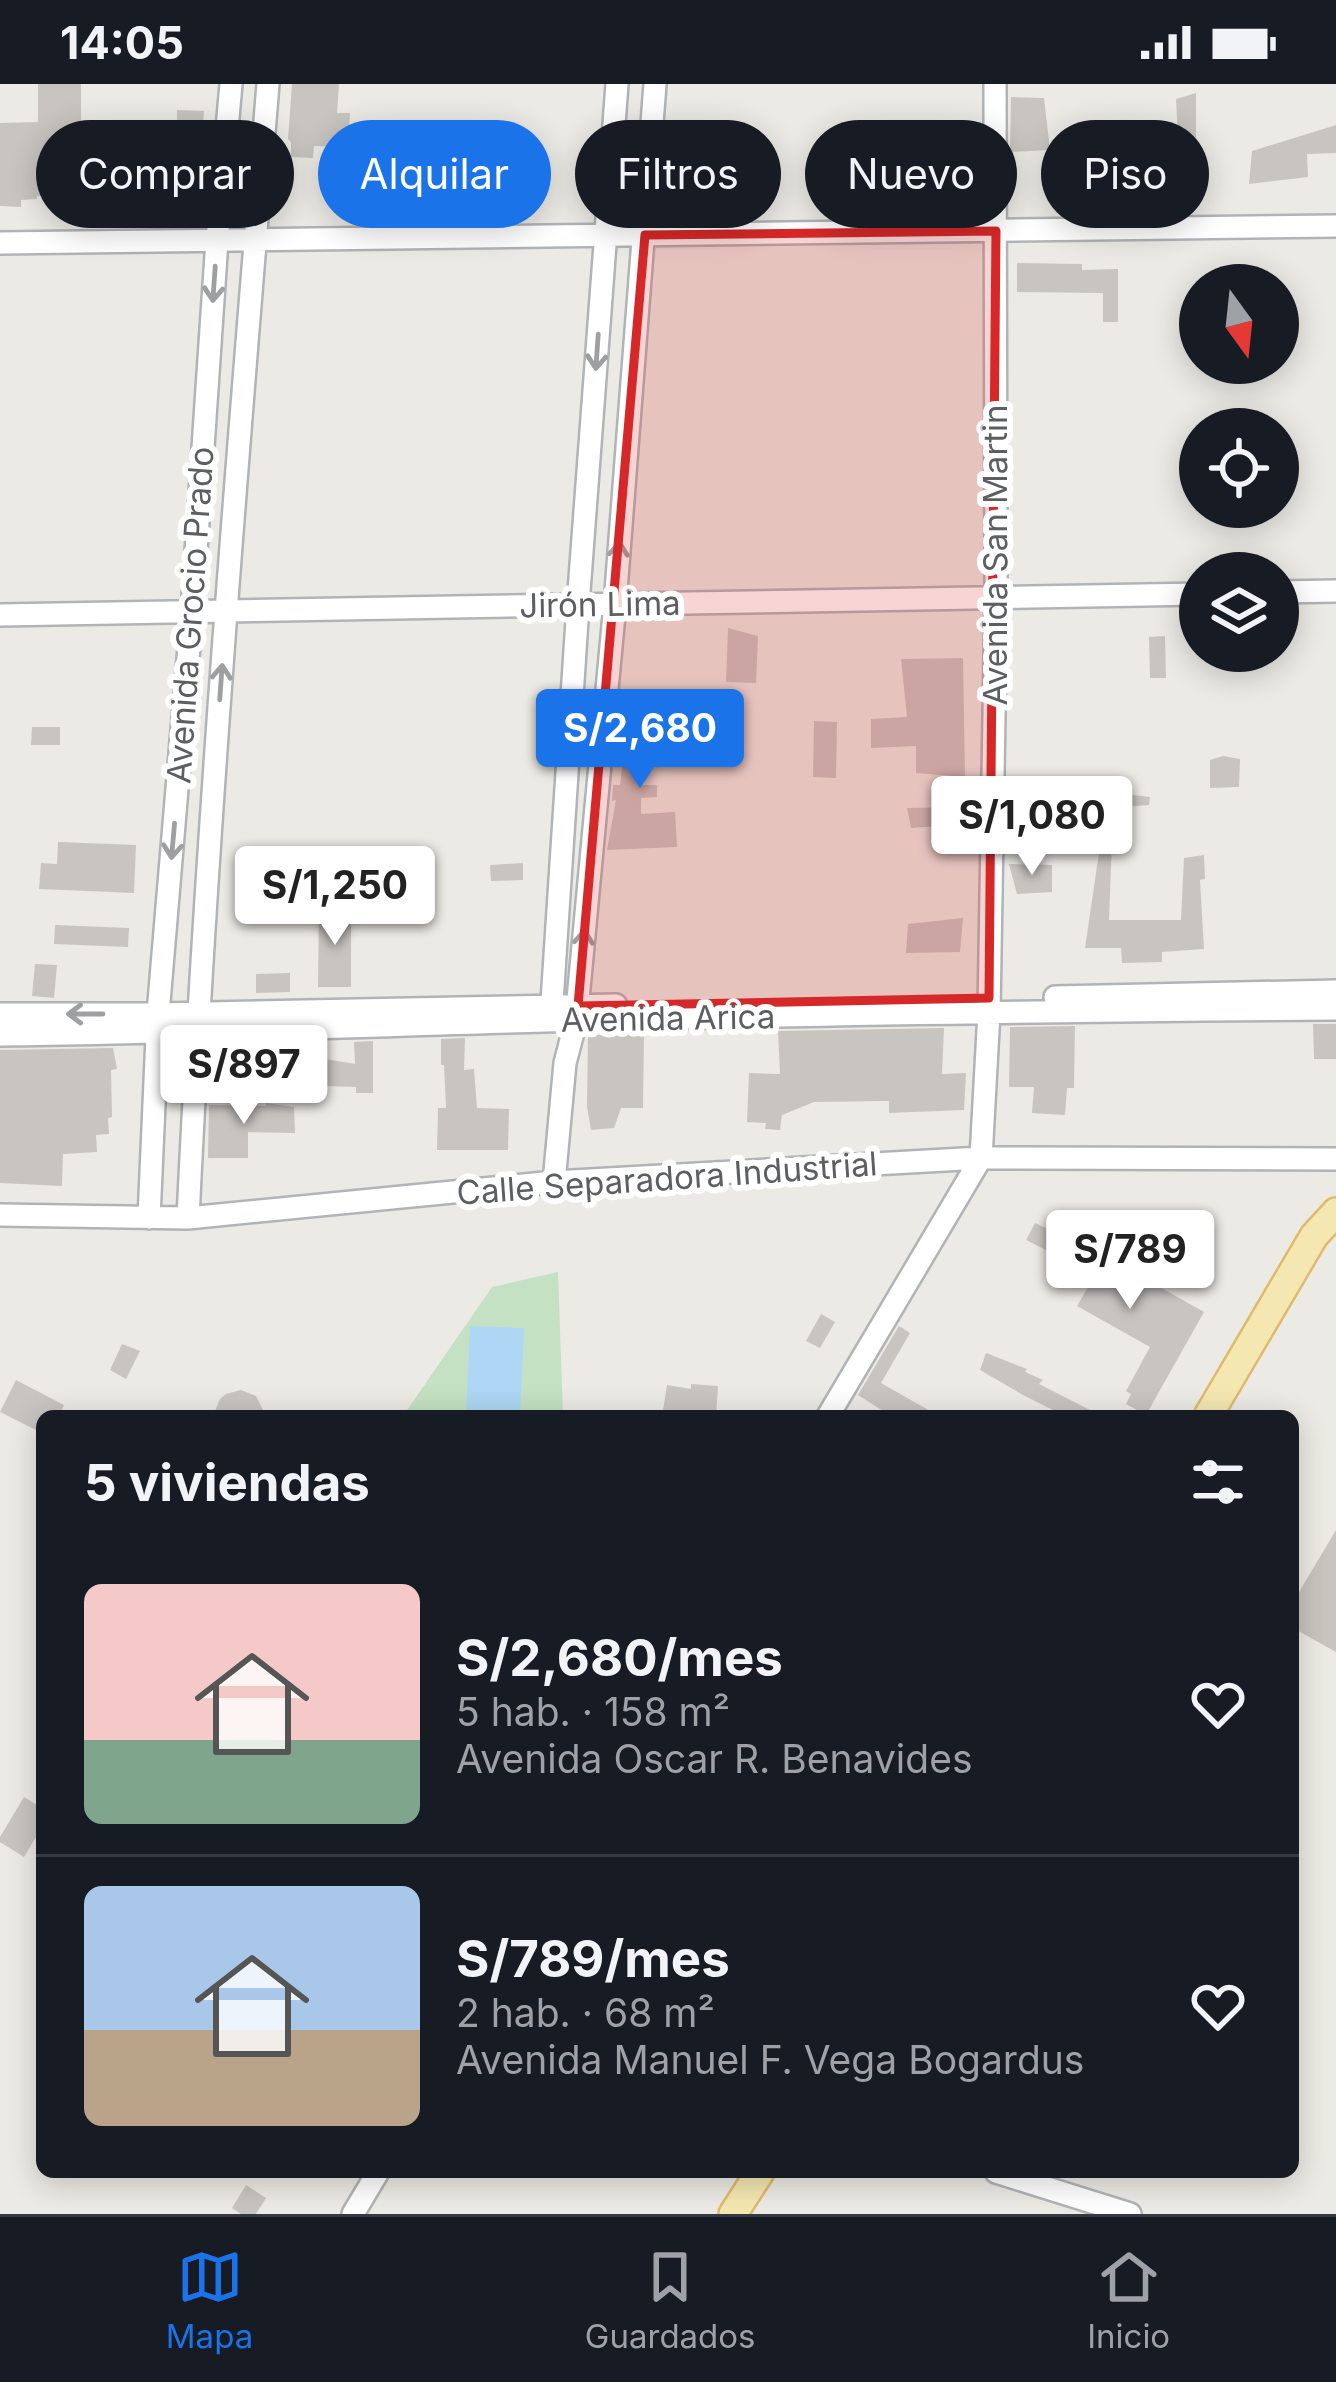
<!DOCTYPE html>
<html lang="es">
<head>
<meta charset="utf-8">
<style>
  body { margin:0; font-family:Inter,sans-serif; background:#20242c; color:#f1f3f6; height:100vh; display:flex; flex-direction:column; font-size:45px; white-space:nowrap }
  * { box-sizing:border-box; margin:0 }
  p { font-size:39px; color:#9ea1a6 }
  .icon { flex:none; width:66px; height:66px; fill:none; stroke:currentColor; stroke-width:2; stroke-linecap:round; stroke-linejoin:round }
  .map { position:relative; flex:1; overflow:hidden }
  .drawer { position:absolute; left:36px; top:1326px; width:1263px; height:768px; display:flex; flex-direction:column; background:#171b24; border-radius:18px; box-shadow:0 6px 30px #0003 }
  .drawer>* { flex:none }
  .hud { position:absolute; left:36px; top:36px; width:1266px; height:108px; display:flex; gap:24px }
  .needle { width:78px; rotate:165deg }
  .buttons { position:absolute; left:1179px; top:180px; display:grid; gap:24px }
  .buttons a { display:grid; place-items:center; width:120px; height:120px; border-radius:50%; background:#171b24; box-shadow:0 6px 30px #0003; font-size:60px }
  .price { position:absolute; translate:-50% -102px; padding:0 27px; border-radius:12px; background:#fff; color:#222; font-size:39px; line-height:78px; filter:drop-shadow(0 3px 6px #0008) }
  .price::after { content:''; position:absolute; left:50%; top:72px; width:36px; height:27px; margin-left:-18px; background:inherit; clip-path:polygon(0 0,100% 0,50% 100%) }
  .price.current { background:#1a73e8; color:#fff }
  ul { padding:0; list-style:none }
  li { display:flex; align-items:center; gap:36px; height:300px; padding:0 48px }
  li+li { border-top:3px solid #363941 }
  li span { display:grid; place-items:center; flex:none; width:336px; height:240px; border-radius:18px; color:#555 }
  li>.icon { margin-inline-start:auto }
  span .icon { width:144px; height:144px; fill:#fffc; stroke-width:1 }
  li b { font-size:51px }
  h2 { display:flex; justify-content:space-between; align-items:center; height:144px; padding:0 48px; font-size:51px }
  .pill { padding:0 42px; border-radius:54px; background:#171b24; box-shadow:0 6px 30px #0003; font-size:42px; line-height:108px }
  .pill.current { background:#1a73e8; color:#fff }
  .status { display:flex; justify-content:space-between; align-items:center; height:84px; padding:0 60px; background:#171b24; direction:ltr }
  .status svg { height:33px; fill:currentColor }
  .tabs { display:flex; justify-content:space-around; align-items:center; height:168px; border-top:3px solid #363941; background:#171b24; font-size:33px; color:#9ea1a6 }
  .tabs a { display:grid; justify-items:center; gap:6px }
  .tabs .current { color:#1a73e8 }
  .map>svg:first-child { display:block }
  .green { fill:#c4e1c3 }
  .water { fill:#add7f4 }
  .building { fill:#c8c5c0 }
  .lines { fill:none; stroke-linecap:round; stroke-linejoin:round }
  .minor-casing { stroke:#b1b4b7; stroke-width:26 }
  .major-casing { stroke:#dfba6b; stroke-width:32 }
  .minor { stroke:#fff; stroke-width:21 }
  .major { stroke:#f4e7b1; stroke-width:27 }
  .oneway { stroke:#9d9fa1 }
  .marked { fill:#d62828; fill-opacity:0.2; stroke:#d62828; stroke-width:9; stroke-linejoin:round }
  .labels { text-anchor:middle; stroke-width:12; stroke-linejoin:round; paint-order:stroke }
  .street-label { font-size:33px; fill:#5c5f62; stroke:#fff }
</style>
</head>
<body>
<div class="status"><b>14:05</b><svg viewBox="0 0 49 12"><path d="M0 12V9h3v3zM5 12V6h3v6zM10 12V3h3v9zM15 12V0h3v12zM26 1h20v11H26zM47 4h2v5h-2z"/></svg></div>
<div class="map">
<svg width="1336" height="2130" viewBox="0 0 1336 2130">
  <rect width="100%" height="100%" fill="#eceae4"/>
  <!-- green -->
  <path class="green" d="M558 1188 563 1332H403L492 1203Z"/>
  <!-- water -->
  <path class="water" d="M470 1242 524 1244 520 1332H466Z"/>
  <!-- building -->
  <path class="building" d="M38 0H81V69L120 71 121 37 177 38V26L204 27 197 122 101 115V120L80 118 81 112H37V115L21 116V123L0 122V39L38 38Z
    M292 0H339L337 29H350L348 63 314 62 313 74 291 73V58L288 55Z
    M1196 9V100H1156V111L1120 115 1128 38 1178 52 1176 15Z
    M1011 13 1044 14 1050 66 1010 68Z
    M1336 41V69L1307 70 1308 93 1249 100 1252 67Z
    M1017 179 1082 180V186L1118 185V238H1103V209L1017 208Z
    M728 544 758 552 756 599 726 598Z
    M1165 552 1166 594H1150L1149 553Z
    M963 574 965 693 916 689V662L871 664V635L907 633 901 575Z
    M619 637 670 639 669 669H641V701H657V713L641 714V730L675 728 677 763 607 766 616 716 612 717 613 701H620L624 669H616Z
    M814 637 837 638 836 694 813 693Z
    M32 643H60V661H31Z
    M1223 672 1240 675 1239 703 1210 704V676Z
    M1112 705 1115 709 1150 713 1149 721 1097 725 1096 708Z
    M964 723V740L911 744 907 724Z
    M1101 755 1112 756 1109 836H1181L1184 774 1204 771 1205 795 1200 796 1204 865 1162 868V878L1122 879 1121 864H1085Z
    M58 758 136 761 134 809 39 805 41 779 57 780Z
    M523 779V796L491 797 490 781Z
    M1009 780 1052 781V808L1017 810Z
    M319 825H351V903H318Z
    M963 834 960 868 906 869 908 840Z
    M55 841 129 844 128 863 54 860Z
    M35 880 57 881 54 914 32 912Z
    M290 889V908L256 909V890Z
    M1313 940H1336V975H1314Z
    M1075 942 1074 1004H1067L1065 1031 1032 1029 1034 1003H1009L1010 943Z
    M944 944 942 990 966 989 964 1026 889 1029V1017L814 1018 782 1031 780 1046 765 1045 766 1039 747 1038 749 989 780 990 778 947Z
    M644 950 643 1024H621L614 1044 591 1046 587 1023 588 951Z
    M465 954 464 986 474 985 477 1024 509 1025 508 1066H437L438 1024H446L444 981H441V955Z
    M373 957V1009H356V1003L325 1002V975L355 980 354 958Z
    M298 959 297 979 266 978 268 960Z
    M113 964 117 985 111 986 112 1033 108 1034 109 1050 96 1051 97 1068 63 1070 62 1102 0 1099V966Z
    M266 1019 294 1023 295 1049 248 1048V1074H208L209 1021 266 1022Z
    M1035 1139 1101 1170 1204 1228 1146 1331 1126 1320 1131 1310 1126 1307 1150 1263 1077 1222 1095 1191 1026 1156Z
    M821 1230 835 1238 820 1264 806 1257Z
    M899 1242 910 1249 881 1299 939 1332H891L858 1311Z
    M122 1260 140 1267 126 1295 110 1286Z
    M986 1269 1027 1285 1025 1288 1043 1296 1039 1300 1102 1332H1065L1023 1311 980 1286Z
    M16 1296 64 1321 59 1332H42V1349L0 1328Z
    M691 1300 718 1302 716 1332H662L667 1301 691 1305Z
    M241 1306 256 1312 266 1332H213L220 1315 226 1310Z
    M1336 1446V1568L1293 1544V1518Z
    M24 1713 42 1724V1743L24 1773 0 1758V1753Z
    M246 2101 266 2114 256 2130H241L232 2124Z"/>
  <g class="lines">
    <!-- minor casing -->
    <g class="minor-casing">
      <path id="minor" d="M0 159 1336 142
        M1278 508 1336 507
        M0 531 1200 510
        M1055 913 1336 907
        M0 930H158L616 921
        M551 933 578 521 617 0
        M0 951C182 949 363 942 545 937 809 930 1072 927 1336 925
        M554 1098 565 979 576 937 615 520 655 0
        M0 1131 188 1134 554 1098 981 1074 1336 1075
        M149 1134 158 930 192 527 217 156 231 0
        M188 1134C206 755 237 378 268 0
        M828 1332 981 1074 989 928 996 513 995 0
        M996 2088 1130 2130
        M353 2130 378 2088"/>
    </g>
    <!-- major casing -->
    <g class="major-casing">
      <path id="major" d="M1208 1332 1314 1152 1336 1128
        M733 2130 760 2088"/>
    </g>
    <!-- minor -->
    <use href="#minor" class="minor"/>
    <!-- major -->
    <use href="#major" class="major"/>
  </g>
  <!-- one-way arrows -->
  <defs><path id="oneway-shaft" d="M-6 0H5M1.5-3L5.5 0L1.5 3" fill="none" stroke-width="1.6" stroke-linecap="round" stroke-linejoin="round" transform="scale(3)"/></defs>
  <g class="oneway">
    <use href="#oneway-shaft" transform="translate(214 200) rotate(94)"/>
    <use href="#oneway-shaft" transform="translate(597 268) rotate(94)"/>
    <use href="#oneway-shaft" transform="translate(618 475) rotate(-85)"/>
    <use href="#oneway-shaft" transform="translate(221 598) rotate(-86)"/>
    <use href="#oneway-shaft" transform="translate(173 757) rotate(95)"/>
    <use href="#oneway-shaft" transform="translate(583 863) rotate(-85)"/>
    <use href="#oneway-shaft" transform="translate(85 930) rotate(-180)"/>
  </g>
  <!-- marked area -->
  <path class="marked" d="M996 147 989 914 578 922 645 151Z"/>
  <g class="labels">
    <!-- street labels -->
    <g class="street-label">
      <text transform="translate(995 471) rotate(-90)" y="12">Avenida San Martin</text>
      <text transform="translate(600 520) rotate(-1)" y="12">Jirón Lima</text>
      <text transform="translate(190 531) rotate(-86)" y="12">Avenida Grocio Prado</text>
      <text transform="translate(668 934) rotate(-1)" y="12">Avenida Arica</text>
      <text transform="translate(667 1094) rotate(-4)" y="12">Calle Separadora Industrial</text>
    </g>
  </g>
</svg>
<div class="buttons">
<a><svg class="needle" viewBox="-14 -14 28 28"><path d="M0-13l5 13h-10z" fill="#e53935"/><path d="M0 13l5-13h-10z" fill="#9ea1a6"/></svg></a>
<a><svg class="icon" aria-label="locate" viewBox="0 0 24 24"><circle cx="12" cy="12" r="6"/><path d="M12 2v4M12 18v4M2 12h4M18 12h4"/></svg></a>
<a><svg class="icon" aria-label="layers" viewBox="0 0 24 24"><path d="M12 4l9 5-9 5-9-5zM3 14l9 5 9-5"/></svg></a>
</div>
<b class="price current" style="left:640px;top:707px">S/2,680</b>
<b class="price" style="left:1032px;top:794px">S/1,080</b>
<b class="price" style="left:335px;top:864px">S/1,250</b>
<b class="price" style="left:244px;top:1043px">S/897</b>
<b class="price" style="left:1130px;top:1228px">S/789</b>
<div class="hud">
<a class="pill">Comprar</a>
<a class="pill current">Alquilar</a>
<a class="pill">Filtros</a>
<a class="pill">Nuevo</a>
<a class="pill">Piso</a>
</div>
<section class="drawer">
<h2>5 viviendas<svg class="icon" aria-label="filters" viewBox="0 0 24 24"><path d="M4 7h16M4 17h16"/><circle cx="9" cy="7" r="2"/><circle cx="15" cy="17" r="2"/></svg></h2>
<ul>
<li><span style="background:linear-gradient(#f6c9c9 65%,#7fa58c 0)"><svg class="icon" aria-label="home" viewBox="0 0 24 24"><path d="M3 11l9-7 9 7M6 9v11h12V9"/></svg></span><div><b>S/2,680/mes</b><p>5 hab. · 158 m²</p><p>Avenida Oscar R. Benavides</p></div><svg class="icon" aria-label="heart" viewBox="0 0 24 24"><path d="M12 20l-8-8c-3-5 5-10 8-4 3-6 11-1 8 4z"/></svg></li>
<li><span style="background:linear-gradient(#a9c7e8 60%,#b9a48a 0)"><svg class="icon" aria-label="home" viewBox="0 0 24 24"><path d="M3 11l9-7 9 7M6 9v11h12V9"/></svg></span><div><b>S/789/mes</b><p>2 hab. · 68 m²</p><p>Avenida Manuel F. Vega Bogardus</p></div><svg class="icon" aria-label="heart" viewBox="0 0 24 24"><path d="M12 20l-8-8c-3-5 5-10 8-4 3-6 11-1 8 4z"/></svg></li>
</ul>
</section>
</div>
<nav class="tabs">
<a class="current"><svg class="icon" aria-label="map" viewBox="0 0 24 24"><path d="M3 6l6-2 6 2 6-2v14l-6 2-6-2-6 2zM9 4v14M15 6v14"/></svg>Mapa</a>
<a><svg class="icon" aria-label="saved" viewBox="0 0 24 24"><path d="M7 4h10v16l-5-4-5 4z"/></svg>Guardados</a>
<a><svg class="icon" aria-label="home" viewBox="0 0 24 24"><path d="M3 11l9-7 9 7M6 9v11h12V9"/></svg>Inicio</a>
</nav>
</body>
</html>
